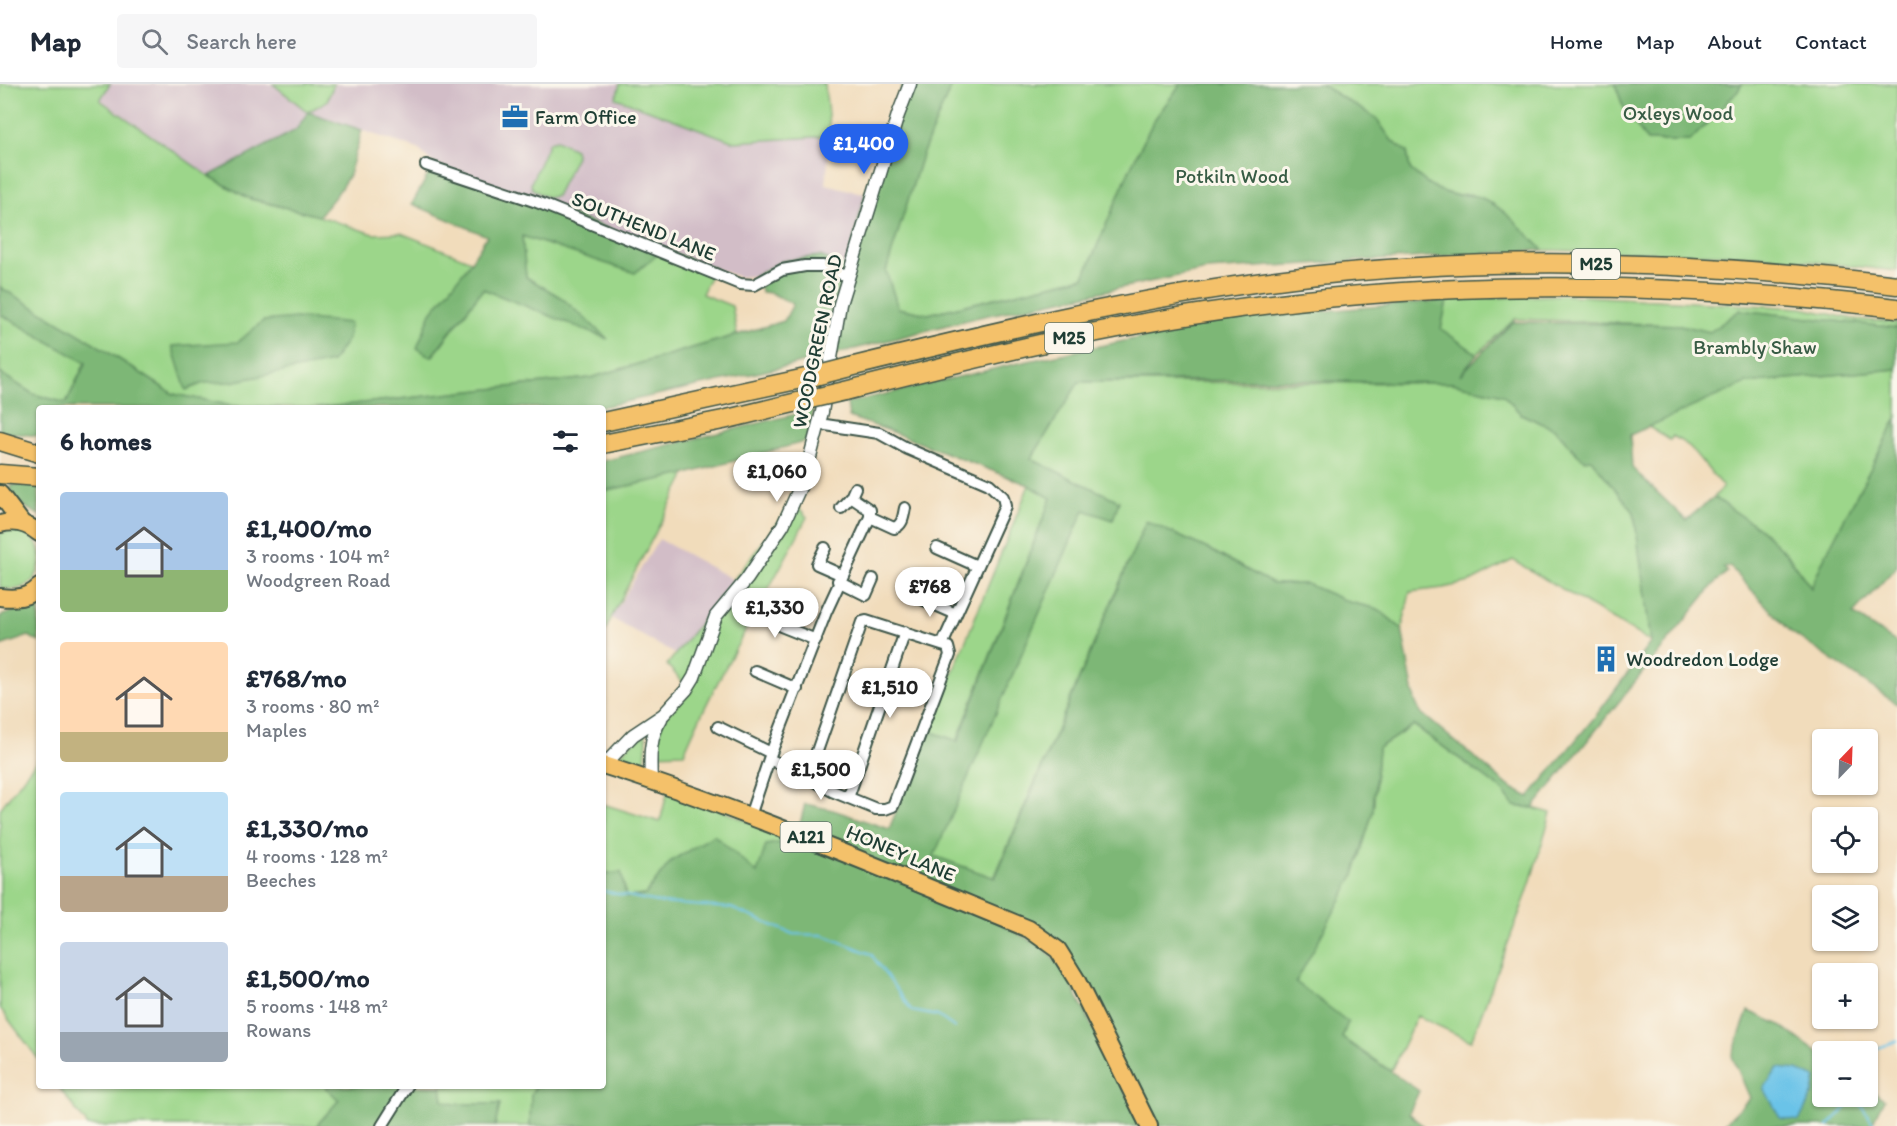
<!DOCTYPE html>
<html lang="en">
<head>
<meta charset="utf-8">
<style>
  body { margin:0; font-family:Itim,sans-serif; background:#f6f6f7; color:#1f2937; height:100vh; display:flex; flex-direction:column; font-size:22px; white-space:nowrap }
  * { box-sizing:border-box; margin:0 }
  p { font-size:20px; color:#747a83 }
  .icon { flex:none; width:33px; height:33px; fill:none; stroke:currentColor; stroke-width:2; stroke-linecap:round; stroke-linejoin:round }
  .map { position:relative; flex:1; overflow:hidden }
  .side { position:absolute; left:36px; top:321px; width:570px; height:684px; display:flex; flex-direction:column; background:#fff; border-radius:6px; box-shadow:0 2px 4px #0004 }
  .side>* { flex:none }
  .needle { width:39px; rotate:23deg }
  .fabs { position:absolute; left:1812px; top:645px; display:grid; gap:12px }
  .fabs a { display:grid; place-items:center; width:66px; height:66px; border-radius:6px; background:#fff; box-shadow:0 2px 4px #0004; font-size:30px }
  .price { position:absolute; translate:-50% -51px; padding:0 14px; border-radius:21px; background:#fff; color:#222; font-size:20px; line-height:39px; filter:drop-shadow(0 2px 3px #0008) }
  .price::after { content:''; position:absolute; left:50%; top:36px; width:18px; height:14px; margin-left:-9px; background:inherit; clip-path:polygon(0 0,100% 0,50% 100%) }
  .price.on { background:#2563eb; color:#fff }
  ul { padding:0; list-style:none }
  li { display:flex; align-items:center; gap:18px; height:150px; padding:0 24px }
  li span { display:grid; place-items:center; flex:none; width:168px; height:120px; border-radius:6px; color:#555 }
  li>.icon { margin-inline-start:auto }
  span .icon { width:72px; height:72px; fill:#fffc; stroke-width:1 }
  li b { font-size:26px }
  h2 { display:flex; justify-content:space-between; align-items:center; height:72px; padding:0 24px; font-size:26px }
  header { display:flex; align-items:center; gap:36px; box-sizing:border-box; height:84px; padding:0 30px; background:#fff; border-bottom:2px solid #e0e1e3 }
  header strong { font-size:28px }
  nav { display:flex; gap:33px; margin-inline-start:auto; font-size:21px }
  .search { width:420px; height:54px; background:#f6f6f7; display:flex; align-items:center; gap:15px; box-sizing:border-box; padding:0 21px; border-radius:6px; color:#747a83; font-size:22px }
  .map>svg:first-child { display:block }
  .industrial { fill:#d2bdc7 }
  .green { fill:#9cd68a; stroke:#5e8a5f; stroke-width:1.5 }
  .forest { fill:#7db776; stroke:#4e7a55; stroke-width:1.5; fill-rule:evenodd }
  .water { fill:#6ac3e8; stroke:#44808e; stroke-width:1.5 }
  .lines { fill:none; stroke-linecap:round; stroke-linejoin:round }
  .stream { stroke:#6ac3e8; stroke-width:2 }
  .minor-casing { stroke:#3e5548; stroke-width:14 }
  .tertiary-casing { stroke:#3e5548; stroke-width:15 }
  .primary-casing { stroke:#3e5548; stroke-width:20 }
  .motorway-casing { stroke:#3e5548; stroke-width:21 }
  .minor { stroke:#fff; stroke-width:10 }
  .tertiary { stroke:#fff; stroke-width:12 }
  .primary { stroke:#f4c16a; stroke-width:16 }
  .motorway { stroke:#f4c16a; stroke-width:18 }
  .motorway-bridge-casing { stroke:#3e5548; stroke-width:21; stroke-linecap:butt }
  .motorway-bridge { stroke:#f4c16a; stroke-width:18 }
  .labels { text-anchor:middle; stroke-width:6; stroke-linejoin:round; paint-order:stroke }
  .shield { fill:#fbf7ec; stroke:#61756b; stroke-width:1.5 }
  .shield-label { font-size:18px; font-weight:bold; fill:#1f3d34 }
  .park-label { font-size:20px; fill:#385c45; stroke:#fbf7ec }
  .poi-label { font-size:20px; fill:#1f3d34; stroke:#fbf7ec; text-anchor:start }
  .street-label { font-size:20px; fill:#1f3d34; stroke:#fbf7ec }
</style>
</head>
<body>
<header>
<strong>Map</strong>
<div class="search"><svg class="icon" aria-label="search" viewBox="0 0 24 24"><circle cx="10" cy="10" r="6"/><path d="M15 15l6 6"/></svg>Search here</div>
<nav><a>Home</a><a>Map</a><a>About</a><a>Contact</a></nav>
</header>
<div class="map">
<svg width="1897" height="1042" viewBox="0 0 1897 1042">
  <rect width="100%" height="100%" fill="#fbf7ec"/>
  <filter id="ink" filterUnits="userSpaceOnUse"><feTurbulence type="fractalNoise" baseFrequency=".0167" numOctaves="2"/><feDisplacementMap in="SourceGraphic" scale="12" xChannelSelector="R" yChannelSelector="G"/><feConvolveMatrix kernelMatrix="1 2 1 2 8 2 1 2 1" color-interpolation-filters="sRGB"/></filter>
  <filter id="wash" filterUnits="userSpaceOnUse"><feTurbulence type="fractalNoise" baseFrequency=".008" numOctaves="4" result="noise"/><feDisplacementMap in="SourceGraphic" scale="24" xChannelSelector="R" yChannelSelector="G"/><feGaussianBlur stdDeviation="1.35" result="paint"/><feColorMatrix in="noise" values="0 0 0 0 0 0 0 0 0 0 0 0 0 0 0 0 0 1.4 0 .05"/><feComposite in="paint" operator="in"/></filter>
  <g filter="url(#wash)">
    <rect width="100%" height="100%" fill="#f1dcbb"/>
    <!-- industrial -->
    <path class="industrial" d="M110 0H273L309 28 327 17 334 0H620L617 14 734 58 830 52 826 100 865 110 847 183 820 172 782 177 754 192 739 193 434 80 418 65 309 29 296 46 209 92 100 15Z
      M659 455 743 501 716 532 675 570 611 534Z"/>
    <!-- green -->
    <path class="green" d="M0 0H110L100 16 209 92 250 115 319 132 373 150 401 149 471 177 419 262 433 272 483 205 606 254 562 214 526 193 522 152 635 189 664 165 714 184 702 210 732 222 737 251 590 294 317 324 234 322 173 310 94 259 66 319 33 310 0 289Z
      M273 0H334L327 17 308 28Z
      M620 0H825L830 52 734 58 616 14Z
      M952 0H1181L1154 36 1129 87 1084 193 928 230 898 224 886 187 922 71Z
      M1320 0H1615L1623 22 1647 57H1690L1738 7 1742 0H1897V187L1752 171 1543 166 1509 132 1470 110 1455 111 1432 104 1410 85 1407 68 1392 57 1376 34Z
      M556 56 575 65 576 72 556 112C546 115 539 110 532 104L531 99 549 58Z
      M1562 211 1802 224 1852 235 1897 239V244L1740 226 1710 248 1680 241 1515 235 1477 270 1441 245 1447 216Z
      M1897 285V334L1826 470 1811 504 1787 470 1759 444 1714 413 1723 403 1689 362 1673 352 1670 356 1647 342 1746 299Z
      M1078 298 1452 299 1503 311 1521 330 1555 345 1578 371 1591 375 1634 428 1651 558 1513 476 1470 498 1443 504 1410 508 1402 545 1378 525 1349 518 1307 500H1273L1210 466 1146 437 994 794 933 772 1084 426 1118 417 1031 375Z
      M686 390 611 534 603 552V407Z
      M1029 401 1051 414 957 657 929 647Z
      M794 418 807 433C767 512 719 587 684 669L653 670 663 634 691 607 667 581Z
      M13 446C17 447 23 448 26 450 54 465 39 516 0 503V449Z
      M1413 641 1501 705 1514 722 1533 724 1551 729 1527 809 1471 957 1417 932 1391 987 1341 953 1295 898 1354 791 1373 727 1378 664Z
      M645 649 647 657 644 686H639L617 679 616 676 629 661Z
      M39 673V976L0 924V725Z
      M668 705 795 756 757 789 671 777 645 811 626 813 621 788 603 791V720L660 738Z
      M58 1002H328L327 1004 339 1016 316 1042H88Z
      M441 1002H536L531 1011 530 1042H495L500 1020H454L443 1017Z"/>
    <!-- forest -->
    <path class="forest" d="M903 0H952L922 71 886 187 898 224 928 230 1084 193 1129 87 1154 36 1181 0H1320L1376 34 1392 57 1407 68 1410 85C1423 96 1436 108 1454 111 1466 112 1470 109 1482 114 1506 125 1525 148 1543 166L1207 186 979 233 792 281 597 324H317L590 294 784 237 793 220 771 209 762 208 754 192 782 177 820 172 847 183 865 110Z
      M1615 0H1741L1738 7 1690 57H1647L1623 22Z
      M308 28 362 46 349 91 337 110 319 132 248 114 209 92 296 46Z
      M434 80 664 165 635 189 522 152 526 193 562 214 608 255 483 205 431 273 417 264 431 229 468 182 487 152 412 120Z
      M0 203 94 259 173 310 234 322 282 324H39V352L0 348V289L33 310 66 319 86 279 0 230Z
      M1447 216 1441 245 1477 270 1460 291 1513 238 1680 241 1710 248 1740 226 1897 244V285L1746 299 1630 351 1632 384 1686 436 1714 413 1759 444 1787 470 1811 504 1826 470 1897 334V482L1853 530 1897 559V620L1791 548 1730 483H1724L1727 488 1715 499 1533 724 1514 722 1501 705 1414 641 1378 664 1373 727 1354 791 1296 898 1348 938 1342 954 1419 1007 1409 1029 1423 1042H1153L1060 865 814 750 820 745 799 744 805 720 833 726 889 745 929 647 958 657 1051 414 1029 401 887 346 849 333 847 319 1019 279 1224 236ZM1262 296 1452 299 1503 311 1521 330 1555 345 1578 371 1585 376 1591 375 1634 428 1651 558 1598 629 1529 713 1510 703 1420 628 1415 617 1402 545 1378 525 1349 518 1307 500H1273L1210 466 1146 437 995 794 934 772 1084 426 1113 436 1119 417 1031 375 1079 298Z
      M296 234 350 239 348 255 332 278 231 298 204 299 186 306 172 262 238 258 263 237Z
      M813 326 808 357 686 390 603 407V377Z
      M10 401 39 402V431C26 423 11 418 10 401Z
      M35 520H39V558L29 552 0 562V532Z
      M714 751 757 789 766 761 795 756 985 831 1044 864 1065 888 1142 1042H530L531 1011 536 1002H603V791L621 788 626 813 645 811 671 777Z
      M1748 927 1778 940 1822 972V1012H1868V1004L1884 1015 1871 1042H1722L1750 1014 1732 972Z
      M328 1002H441L443 1017 454 1020H500L495 1042H316L339 1016 326 1004Z"/>
    <!-- water -->
    <path class="water" d="M1778 984 1797 986 1816 994 1813 1009 1799 1037 1780 1034 1764 1004Z"/>
    <g class="lines">
      <!-- stream -->
      <path class="stream" d="M603 807 662 819 731 824 793 850 823 851 871 870 912 927 938 932 955 944
        M1868 979 1872 966 1897 957
        M1852 1015 1861 1021 1875 1042
        M1828 1042 1848 1022 1854 1012"/>
    </g>
  </g>
  <g filter="url(#ink)">
    <g class="lines">
      <!-- minor casing -->
      <g class="minor-casing">
        <path id="minor" d="M426 81 537 118 740 200 754 201 782 186 805 182H823L848 193
          M819 340 879 349 908 365 989 400 1003 413 1005 422 942 561
          M855 404 851 413 870 426V433
          M841 424 851 413
          M870 433 894 444C903 441 903 433 905 424
          M825 464 817 480 842 491
          M937 464 977 482
          M838 497 866 511 873 495
          M915 512 956 530
          M788 526 781 542 816 556
          M755 587 797 605
          M718 643 771 669
          M769 675 808 693 832 707 876 725H885L893 722 950 571 948 563 866 537 862 538 808 693
          M848 714 905 548
          M750 732 771 669 826 528 870 433
          M382 1042 407 1002"/>
      </g>
      <!-- tertiary casing -->
      <g class="tertiary-casing">
        <path id="tertiary" d="M606 682 609 676 633 651 663 631 686 606 694 593 716 532 747 495 783 441 805 392 822 328 840 220 898 31 910 0
          M651 696C650 675 649 653 661 635"/>
      </g>
      <!-- primary casing -->
      <g class="primary-casing">
        <path id="primary" d="M0 410 22 439
          M0 440C15 436 27 439 39 449
          M0 513C15 515 28 514 39 503
          M603 681C748 727 888 787 1029 845L1058 866 1076 895 1149 1042"/>
      </g>
      <!-- motorway casing -->
      <g class="motorway-casing">
        <path id="motorway" d="M850 283C997 247 1143 212 1293 194 1493 170 1697 177 1897 201
          M845 307C964 277 1084 247 1205 229 1439 194 1662 197 1897 224
          M603 338 815 292
          M0 357 39 369
          M603 360 723 336 810 315
          M0 390 39 393"/>
      </g>
      <!-- minor -->
      <use href="#minor" class="minor"/>
      <!-- tertiary -->
      <use href="#tertiary" class="tertiary"/>
      <!-- primary -->
      <use href="#primary" class="primary"/>
      <!-- motorway -->
      <use href="#motorway" class="motorway"/>
      <!-- motorway-bridge casing -->
      <g class="motorway-bridge-casing">
        <path id="motorway-bridge" d="M815 292 850 283
          M810 315 845 307"/>
      </g>
      <!-- motorway-bridge -->
      <use href="#motorway-bridge" class="motorway-bridge"/>
    </g>
  </g>
  <!-- icons -->
  <defs>
    <g id="office-bare" transform="scale(2.07)"><path d="M-6-3h4V-5.5h4V-3h4V5H-6ZM-1-4.5V-3h2v-1.5ZM-6 0V1H6V0Z" fill="#1f6fb2" stroke="#fbf7ec" stroke-width="2.5" paint-order="stroke"/></g>
    <g id="building-bare" transform="scale(2.07)"><path d="M-4-6H4V6H1V3H-1V6H-4ZM-2.5-4.3h1.7v1.8h-1.7ZM.8-4.3h1.7v1.8H.8ZM-2.5-1h1.7V.8h-1.7ZM.8-1h1.7V.8H.8Z" fill="#1f6fb2" stroke="#fbf7ec" stroke-width="2.5" paint-order="stroke"/></g>
  </defs>
  <g fill-rule="evenodd">
    <use href="#office-bare" x="515" y="33"/>
    <use href="#building-bare" x="1606" y="575"/>
  </g>
  <g class="labels">
    <!-- shield labels -->
    <g class="shield">
      <rect x="1572" y="165" width="48" height="30" rx="4.5"/>
      <rect x="1045" y="239" width="48" height="30" rx="4.5"/>
      <rect x="780.5" y="738" width="51" height="30" rx="4.5"/>
    </g>
    <g class="shield-label">
      <text x="1596" y="186">M25</text>
      <text x="1069" y="260">M25</text>
      <text x="806" y="759">A121</text>
    </g>
    <!-- park labels -->
    <g class="park-label">
      <text x="1678" y="36">Oxleys Wood</text>
      <text x="1232" y="99">Potkiln Wood</text>
      <text x="1755" y="270">Brambly Shaw</text>
    </g>
    <!-- poi labels -->
    <g class="poi-label">
      <text x="535" y="40">Farm Office</text>
      <text x="1626" y="582">Woodredon Lodge</text>
    </g>
    <!-- street labels -->
    <g class="street-label">
      <text transform="translate(644 142) rotate(22)" y="7">SOUTHEND LANE</text>
      <text transform="translate(817 257) rotate(-78)" y="7">WOODGREEN ROAD</text>
      <text transform="translate(901 769) rotate(23)" y="7">HONEY LANE</text>
    </g>
  </g>
</svg>
<div class="fabs">
<a><svg class="needle" viewBox="-14 -14 28 28"><path d="M0-13l5 13h-10z" fill="#e53935"/><path d="M0 13l5-13h-10z" fill="#747a83"/></svg></a>
<a><svg class="icon" aria-label="locate" viewBox="0 0 24 24"><circle cx="12" cy="12" r="6"/><path d="M12 2v4M12 18v4M2 12h4M18 12h4"/></svg></a>
<a><svg class="icon" aria-label="layers" viewBox="0 0 24 24"><path d="M12 4l9 5-9 5-9-5zM3 14l9 5 9-5"/></svg></a>
<a>+</a>
<a>−</a>
</div>
<b class="price on" style="left:864px;top:91px">£1,400</b>
<b class="price" style="left:777px;top:419px">£1,060</b>
<b class="price" style="left:930px;top:534px">£768</b>
<b class="price" style="left:775px;top:555px">£1,330</b>
<b class="price" style="left:890px;top:635px">£1,510</b>
<b class="price" style="left:821px;top:717px">£1,500</b>
<section class="side">
<h2>6 homes<svg class="icon" aria-label="filters" viewBox="0 0 24 24"><path d="M4 7h16M4 17h16"/><circle cx="9" cy="7" r="2"/><circle cx="15" cy="17" r="2"/></svg></h2>
<ul>
<li><span style="background:linear-gradient(#a9c7e8 65%,#8fb573 0)"><svg class="icon" aria-label="home" viewBox="0 0 24 24"><path d="M3 11l9-7 9 7M6 9v11h12V9"/></svg></span><div><b>£1,400/mo</b><p>3 rooms · 104 m²</p><p>Woodgreen Road</p></div></li>
<li><span style="background:linear-gradient(#ffd9b3 75%,#c2b280 0)"><svg class="icon" aria-label="home" viewBox="0 0 24 24"><path d="M3 11l9-7 9 7M6 9v11h12V9"/></svg></span><div><b>£768/mo</b><p>3 rooms · 80 m²</p><p>Maples</p></div></li>
<li><span style="background:linear-gradient(#bfe0f5 70%,#b9a48a 0)"><svg class="icon" aria-label="home" viewBox="0 0 24 24"><path d="M3 11l9-7 9 7M6 9v11h12V9"/></svg></span><div><b>£1,330/mo</b><p>4 rooms · 128 m²</p><p>Beeches</p></div></li>
<li><span style="background:linear-gradient(#c9d6e8 75%,#9aa5b1 0)"><svg class="icon" aria-label="home" viewBox="0 0 24 24"><path d="M3 11l9-7 9 7M6 9v11h12V9"/></svg></span><div><b>£1,500/mo</b><p>5 rooms · 148 m²</p><p>Rowans</p></div></li>
</ul>
</section>
</div>
</body>
</html>
